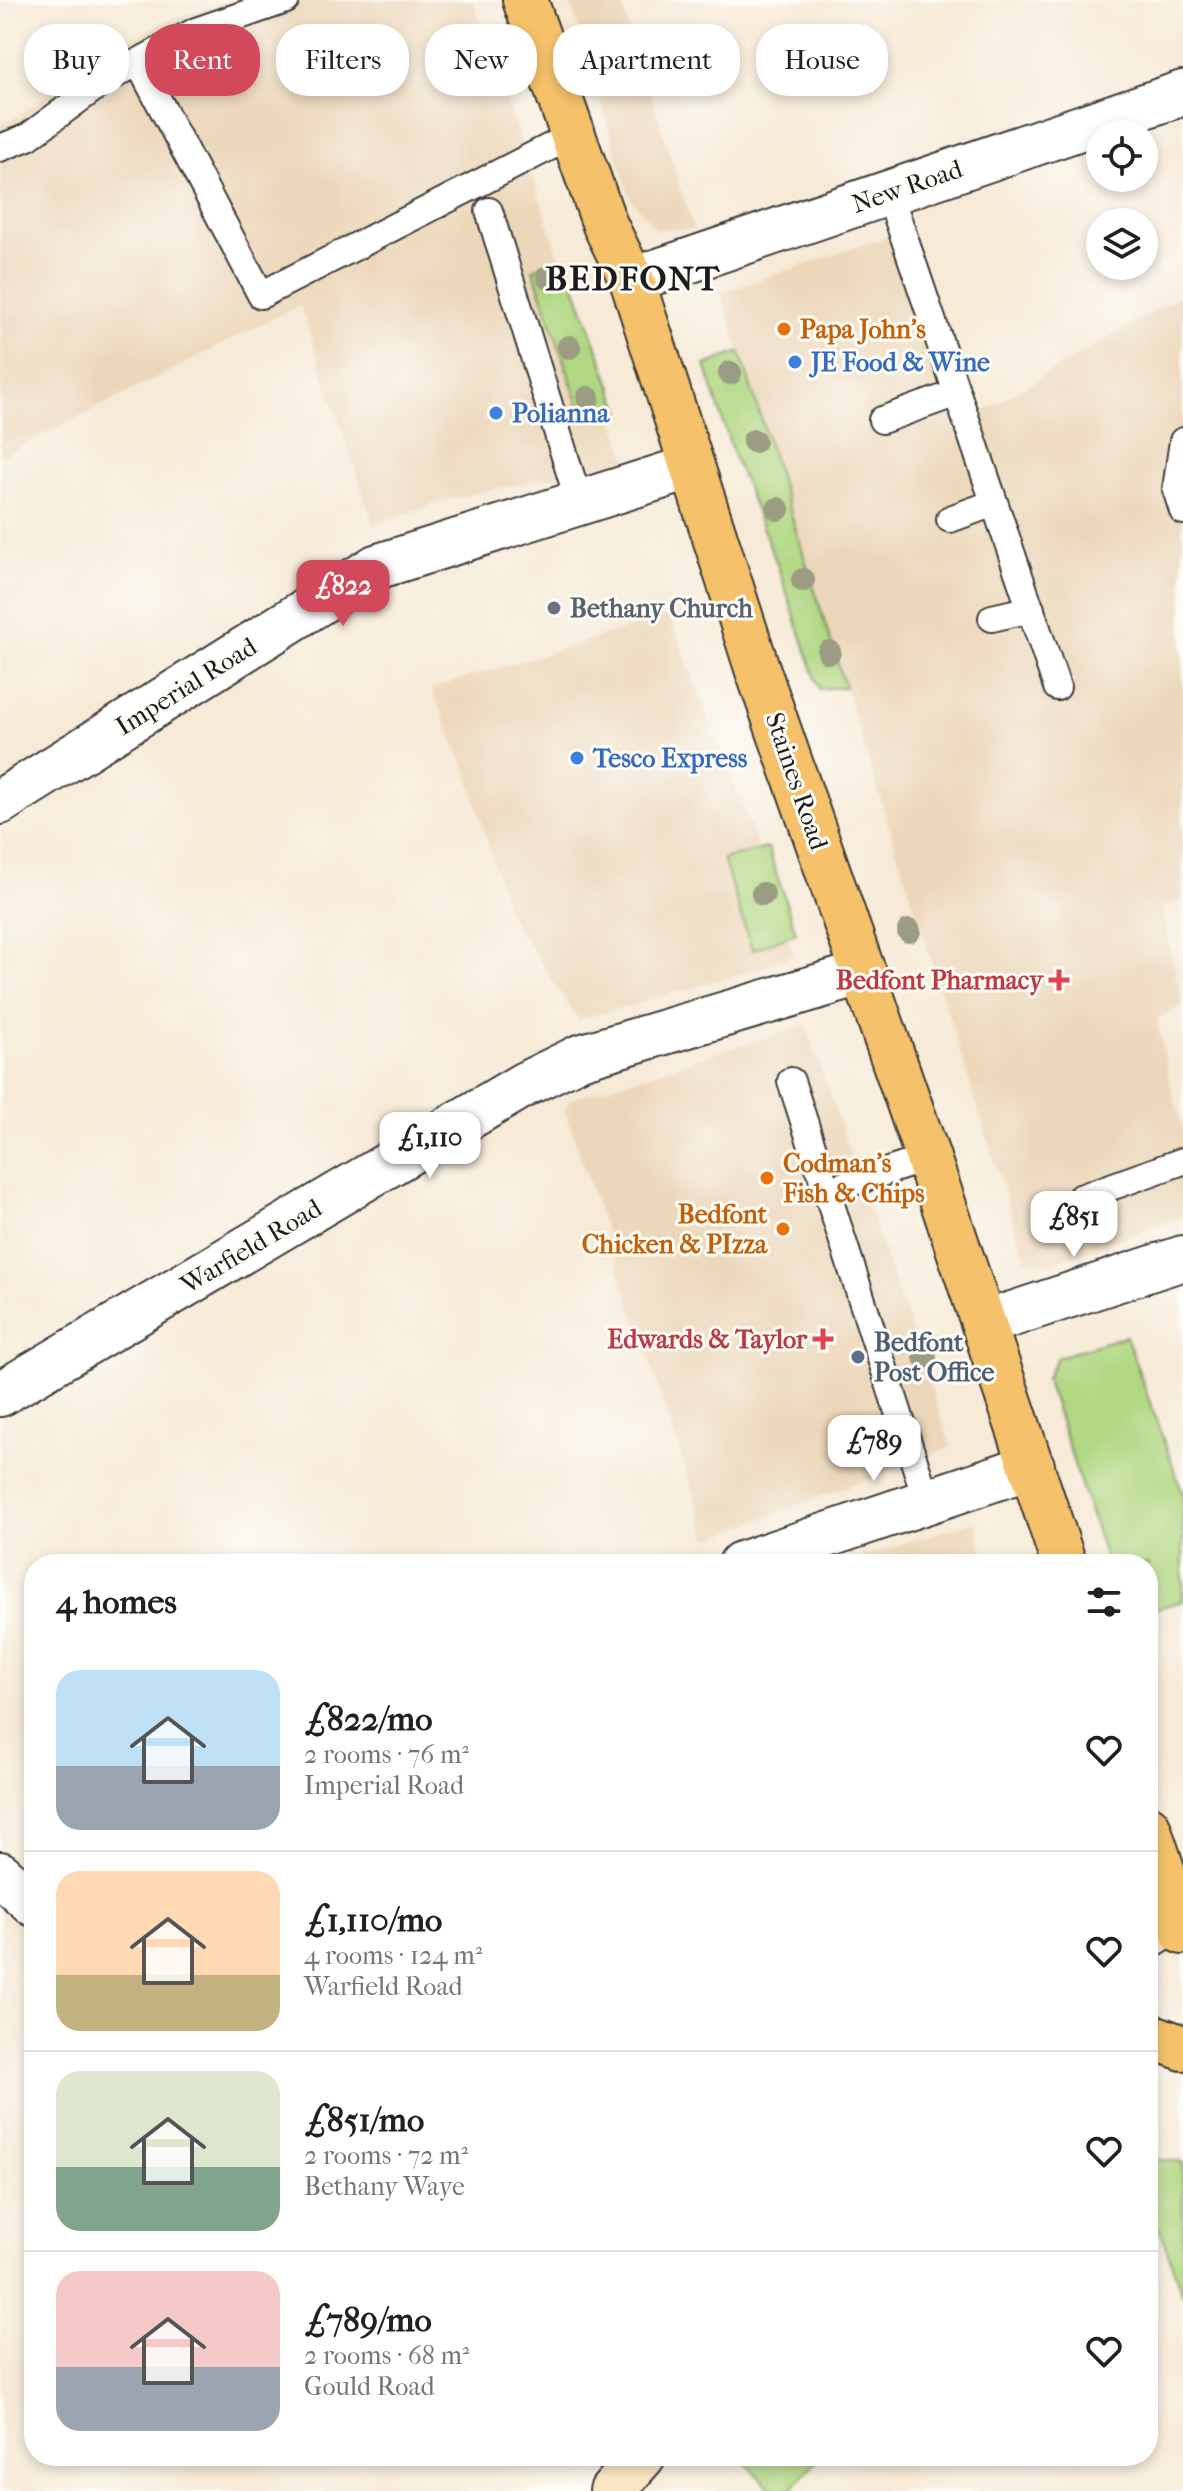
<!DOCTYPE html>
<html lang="en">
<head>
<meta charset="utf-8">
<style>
  body { margin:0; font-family:"IM FELL French Canon",serif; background:#f6f6f6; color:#202124; height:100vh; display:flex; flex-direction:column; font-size:30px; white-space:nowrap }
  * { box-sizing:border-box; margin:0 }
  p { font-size:26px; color:#757577 }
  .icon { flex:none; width:44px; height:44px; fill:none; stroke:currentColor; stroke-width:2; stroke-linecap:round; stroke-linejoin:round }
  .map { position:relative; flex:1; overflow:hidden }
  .panel { position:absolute; left:24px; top:1554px; width:1134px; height:912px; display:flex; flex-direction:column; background:#fff; border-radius:32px; box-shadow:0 4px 12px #0003 }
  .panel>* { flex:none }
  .banner { position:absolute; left:24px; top:24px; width:1136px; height:72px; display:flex; gap:16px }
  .controls { position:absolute; left:1086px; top:120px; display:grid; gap:16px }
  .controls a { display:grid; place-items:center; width:72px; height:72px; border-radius:50%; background:#fff; box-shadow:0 4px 12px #0003; font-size:40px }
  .price { position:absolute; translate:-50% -68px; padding:0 18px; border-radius:16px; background:#fff; color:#222; font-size:26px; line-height:52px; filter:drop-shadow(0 2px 4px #0008) }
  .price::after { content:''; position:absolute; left:50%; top:48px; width:24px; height:18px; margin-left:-12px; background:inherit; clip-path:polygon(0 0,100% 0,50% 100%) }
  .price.active { background:#d1495b; color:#fff }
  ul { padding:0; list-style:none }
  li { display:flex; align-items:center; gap:24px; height:200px; padding:0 32px }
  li+li { border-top:2px solid #e0e0e0 }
  li span { display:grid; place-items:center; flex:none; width:224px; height:160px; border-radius:24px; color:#555 }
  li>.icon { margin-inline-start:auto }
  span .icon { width:96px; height:96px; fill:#fffc; stroke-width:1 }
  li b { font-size:34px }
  h2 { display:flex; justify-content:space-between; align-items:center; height:96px; padding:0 32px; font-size:34px }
  .tag { padding:0 28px; border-radius:32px; background:#fff; box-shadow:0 4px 12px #0003; font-size:28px; line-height:72px }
  .tag.active { background:#d1495b; color:#fff }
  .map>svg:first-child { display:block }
  .built { fill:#ecd7ba }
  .green { fill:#b0d781; stroke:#667a4e; stroke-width:2 }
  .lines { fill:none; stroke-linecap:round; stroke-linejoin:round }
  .lane-casing { stroke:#3d3b38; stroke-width:30 }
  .street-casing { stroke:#3d3b38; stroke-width:48 }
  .secondary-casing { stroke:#3d3b38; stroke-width:48 }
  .primary-casing { stroke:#3d3b38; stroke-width:48 }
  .lane { stroke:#fff; stroke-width:26 }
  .street { stroke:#fff; stroke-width:44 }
  .secondary { stroke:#fbe6c4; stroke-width:44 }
  .primary { stroke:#f5c16b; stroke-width:44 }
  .tree { fill:#9b9c83 }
  .food-dot { fill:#e8710a; stroke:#fdfcf7; stroke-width:3 }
  .shop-dot { fill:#3f7fe0; stroke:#fdfcf7; stroke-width:3 }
  .worship-dot { fill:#6b7280; stroke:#fdfcf7; stroke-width:3 }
  .health-dot { fill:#e0444e; stroke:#fdfcf7; stroke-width:3 }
  .service-dot { fill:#5c6f8a; stroke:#fdfcf7; stroke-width:3 }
  .labels { text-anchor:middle; stroke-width:6; stroke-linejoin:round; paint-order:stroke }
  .street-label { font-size:26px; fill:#1c1c1c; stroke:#fdfcf7 }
  .food-label { font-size:26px; font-weight:bold; fill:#c56008; stroke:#fdfcf7; text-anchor:start }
  .shop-label { font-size:26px; font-weight:bold; fill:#366cbe; stroke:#fdfcf7; text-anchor:start }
  .worship-label { font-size:26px; font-weight:bold; fill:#5b616d; stroke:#fdfcf7; text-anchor:start }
  .health-label { font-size:26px; font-weight:bold; fill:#be3a42; stroke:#fdfcf7; text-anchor:end }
  .service-label { font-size:26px; font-weight:bold; fill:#4e5e75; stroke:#fdfcf7; text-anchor:start }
  .district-label { font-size:34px; font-weight:bold; letter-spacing:2px; fill:#1c1c1c; stroke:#fdfcf7 }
</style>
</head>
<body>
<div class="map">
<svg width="1183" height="2491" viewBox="0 0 1183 2491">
  <rect width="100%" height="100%" fill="#fdfcf7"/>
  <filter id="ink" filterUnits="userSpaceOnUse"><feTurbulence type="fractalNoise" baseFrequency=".0125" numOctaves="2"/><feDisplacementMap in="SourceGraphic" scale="16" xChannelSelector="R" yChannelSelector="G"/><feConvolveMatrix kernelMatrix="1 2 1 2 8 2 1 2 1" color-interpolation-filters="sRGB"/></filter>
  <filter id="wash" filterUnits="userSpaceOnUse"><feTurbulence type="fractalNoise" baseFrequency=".006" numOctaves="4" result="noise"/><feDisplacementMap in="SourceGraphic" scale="32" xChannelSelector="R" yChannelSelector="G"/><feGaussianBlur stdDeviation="1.8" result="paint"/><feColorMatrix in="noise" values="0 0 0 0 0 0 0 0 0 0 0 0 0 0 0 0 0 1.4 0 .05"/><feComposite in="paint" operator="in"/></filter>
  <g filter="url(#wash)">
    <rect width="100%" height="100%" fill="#f7ead7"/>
    <!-- built -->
    <path class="built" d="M232 0H473L628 461 445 500 374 525 300 305 0 457V124L18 116 102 52 173 19Z
      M570 0H620L694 230 656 229 630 198Z
      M898 233 965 422 1183 294V900L1161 908 1183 1006 1157 1019 1170 1083 1183 1128V1216L1051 1263 1026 1261 721 293Z
      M669 615 746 814 794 954 758 969 578 1020 508 913 468 773 431 689Z
      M806 1025 951 1447 709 1539 565 1110 570 1099Z
      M975 1521 987 1564H839Z"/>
    <!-- green -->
    <path class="green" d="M565 258 621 413 584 420 533 269Z
      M740 352 845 687 819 689 777 564 735 459 705 365Z
      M768 848 796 933 752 950 723 859Z
      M1126 1336 1183 1494V1601L1148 1611V1564H1107L1046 1378 1057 1357Z
      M1154 2159 1183 2162V2297L1160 2229 1148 2216V2162Z
      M739 2456H821L790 2491H774Z"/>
  </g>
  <g filter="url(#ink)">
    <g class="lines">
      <!-- lane casing -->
      <g class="lane-casing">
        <path id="lane" d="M138 62 261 295 573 135
          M0 148 28 137 105 80 196 31 286 0
          M889 193 1057 687
          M489 211 579 502
          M882 420 957 393
          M1183 441 1176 489 1183 511
          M950 519 994 503
          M992 618 1031 609
          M791 1081 927 1501
          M826 1191 928 1158
          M1080 1198 1183 1161"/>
      </g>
      <!-- street casing -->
      <g class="street-casing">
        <path id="street" d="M632 280 1183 93
          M0 802 376 567 692 467
          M985 1323 1183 1258
          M0 1394 525 1084 580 1057 864 973
          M741 1564 1032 1466
          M0 1874 34 1904"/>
      </g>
      <!-- secondary casing -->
      <g class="secondary-casing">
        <path id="secondary" d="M1148 1937 1178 1919
          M612 2491 643 2456"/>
      </g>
      <!-- primary casing -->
      <g class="primary-casing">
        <path id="primary" d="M525 0 605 225 632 280 757 668 928 1158 1064 1564
          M1148 1827 1183 1932
          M1148 2035 1183 2048"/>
      </g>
      <!-- lane -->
      <use href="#lane" class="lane"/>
      <!-- street -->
      <use href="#street" class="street"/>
      <!-- secondary -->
      <use href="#secondary" class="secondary"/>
      <!-- primary -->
      <use href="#primary" class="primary"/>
    </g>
    <!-- trees -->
    <g class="tree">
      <circle cx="548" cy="277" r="12"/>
      <circle cx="569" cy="347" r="12"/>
      <circle cx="730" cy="373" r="12"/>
      <circle cx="588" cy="398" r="12"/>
      <circle cx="754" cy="441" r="12"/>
      <circle cx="778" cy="509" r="12"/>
      <circle cx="803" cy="580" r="12"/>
      <circle cx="829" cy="652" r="12"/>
      <circle cx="763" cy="894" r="12"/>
      <circle cx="909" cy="931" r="12"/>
      <circle cx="925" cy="1357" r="12"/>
    </g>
  </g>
  <!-- markers -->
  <g class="food-dot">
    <circle cx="784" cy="329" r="8"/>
    <circle cx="767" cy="1178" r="8"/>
    <circle cx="783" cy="1229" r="8"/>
  </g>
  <g class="shop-dot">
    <circle cx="795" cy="362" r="8"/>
    <circle cx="496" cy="413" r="8"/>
    <circle cx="577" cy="758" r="8"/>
  </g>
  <circle class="worship-dot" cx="554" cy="608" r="8"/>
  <g class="health-dot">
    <path d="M1055 968h8v8h8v8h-8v8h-8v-8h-8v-8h8z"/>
    <path d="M819 1327h8v8h8v8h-8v8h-8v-8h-8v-8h8z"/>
  </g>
  <circle class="service-dot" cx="858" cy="1357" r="8"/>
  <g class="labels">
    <!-- street labels -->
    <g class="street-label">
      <text transform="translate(907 186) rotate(-19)" y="9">New Road</text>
      <text transform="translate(186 686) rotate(-32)" y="9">Imperial Road</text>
      <text transform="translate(797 781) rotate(71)" y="9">Staines Road</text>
      <text transform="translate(251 1246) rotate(-31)" y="9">Warfield Road</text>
    </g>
    <!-- food labels -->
    <g class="food-label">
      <text x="800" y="338">Papa John's</text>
      <text x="783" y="1172">Codman's<tspan x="783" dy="30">Fish &amp; Chips</tspan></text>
      <text x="767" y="1223" text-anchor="end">Bedfont<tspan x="767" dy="30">Chicken &amp; PIzza</tspan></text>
    </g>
    <!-- shop labels -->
    <g class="shop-label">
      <text x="811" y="371">JE Food &amp; Wine</text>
      <text x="512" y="422">Polianna</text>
      <text x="593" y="767">Tesco Express</text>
    </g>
    <!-- worship labels -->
    <g class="worship-label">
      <text x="570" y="617">Bethany Church</text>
    </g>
    <!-- health labels -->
    <g class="health-label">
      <text x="1043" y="989">Bedfont Pharmacy</text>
      <text x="807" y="1348">Edwards &amp; Taylor</text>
    </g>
    <!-- service labels -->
    <g class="service-label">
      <text x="874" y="1351">Bedfont<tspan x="874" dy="30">Post Office</tspan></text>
    </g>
    <!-- district labels -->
    <g class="district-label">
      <text x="633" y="290">BEDFONT</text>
    </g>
  </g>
</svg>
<div class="controls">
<a><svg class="icon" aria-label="locate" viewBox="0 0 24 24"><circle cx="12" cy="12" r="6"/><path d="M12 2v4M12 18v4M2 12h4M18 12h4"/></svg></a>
<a><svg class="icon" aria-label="layers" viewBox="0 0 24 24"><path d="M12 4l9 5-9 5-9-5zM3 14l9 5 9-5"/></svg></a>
</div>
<b class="price active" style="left:343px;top:628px">£822</b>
<b class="price" style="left:430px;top:1180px">£1,110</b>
<b class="price" style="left:1074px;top:1259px">£851</b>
<b class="price" style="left:874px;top:1483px">£789</b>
<div class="banner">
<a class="tag">Buy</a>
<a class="tag active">Rent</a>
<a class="tag">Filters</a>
<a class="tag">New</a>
<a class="tag">Apartment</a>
<a class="tag">House</a>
</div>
<section class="panel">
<h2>4 homes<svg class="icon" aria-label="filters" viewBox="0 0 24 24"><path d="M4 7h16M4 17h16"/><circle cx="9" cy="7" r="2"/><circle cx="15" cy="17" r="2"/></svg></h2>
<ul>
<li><span style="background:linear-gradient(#bfe0f5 60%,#9aa5b1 0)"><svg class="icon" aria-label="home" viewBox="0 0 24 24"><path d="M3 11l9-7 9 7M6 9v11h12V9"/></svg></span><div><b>£822/mo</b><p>2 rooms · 76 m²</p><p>Imperial Road</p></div><svg class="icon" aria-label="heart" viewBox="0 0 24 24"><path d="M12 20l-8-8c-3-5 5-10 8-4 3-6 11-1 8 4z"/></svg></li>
<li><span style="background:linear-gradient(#ffd9b3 65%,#c2b280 0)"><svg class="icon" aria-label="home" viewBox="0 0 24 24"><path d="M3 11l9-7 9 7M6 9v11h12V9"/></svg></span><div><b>£1,110/mo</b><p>4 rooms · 124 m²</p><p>Warfield Road</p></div><svg class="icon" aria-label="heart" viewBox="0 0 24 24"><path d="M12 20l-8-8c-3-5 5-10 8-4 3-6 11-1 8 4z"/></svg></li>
<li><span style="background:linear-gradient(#dfe7d0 60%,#7fa58c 0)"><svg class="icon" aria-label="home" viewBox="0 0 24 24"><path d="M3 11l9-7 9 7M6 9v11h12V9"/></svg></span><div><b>£851/mo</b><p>2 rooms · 72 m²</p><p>Bethany Waye</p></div><svg class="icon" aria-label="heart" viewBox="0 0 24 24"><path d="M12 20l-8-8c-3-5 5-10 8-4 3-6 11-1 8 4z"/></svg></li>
<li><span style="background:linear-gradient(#f6c9c9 60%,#9aa5b1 0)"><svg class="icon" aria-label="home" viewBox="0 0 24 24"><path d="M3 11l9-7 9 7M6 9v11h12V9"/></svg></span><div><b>£789/mo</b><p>2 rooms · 68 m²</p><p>Gould Road</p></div><svg class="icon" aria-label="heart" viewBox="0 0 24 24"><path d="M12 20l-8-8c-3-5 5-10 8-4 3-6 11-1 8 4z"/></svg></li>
</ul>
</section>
</div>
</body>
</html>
